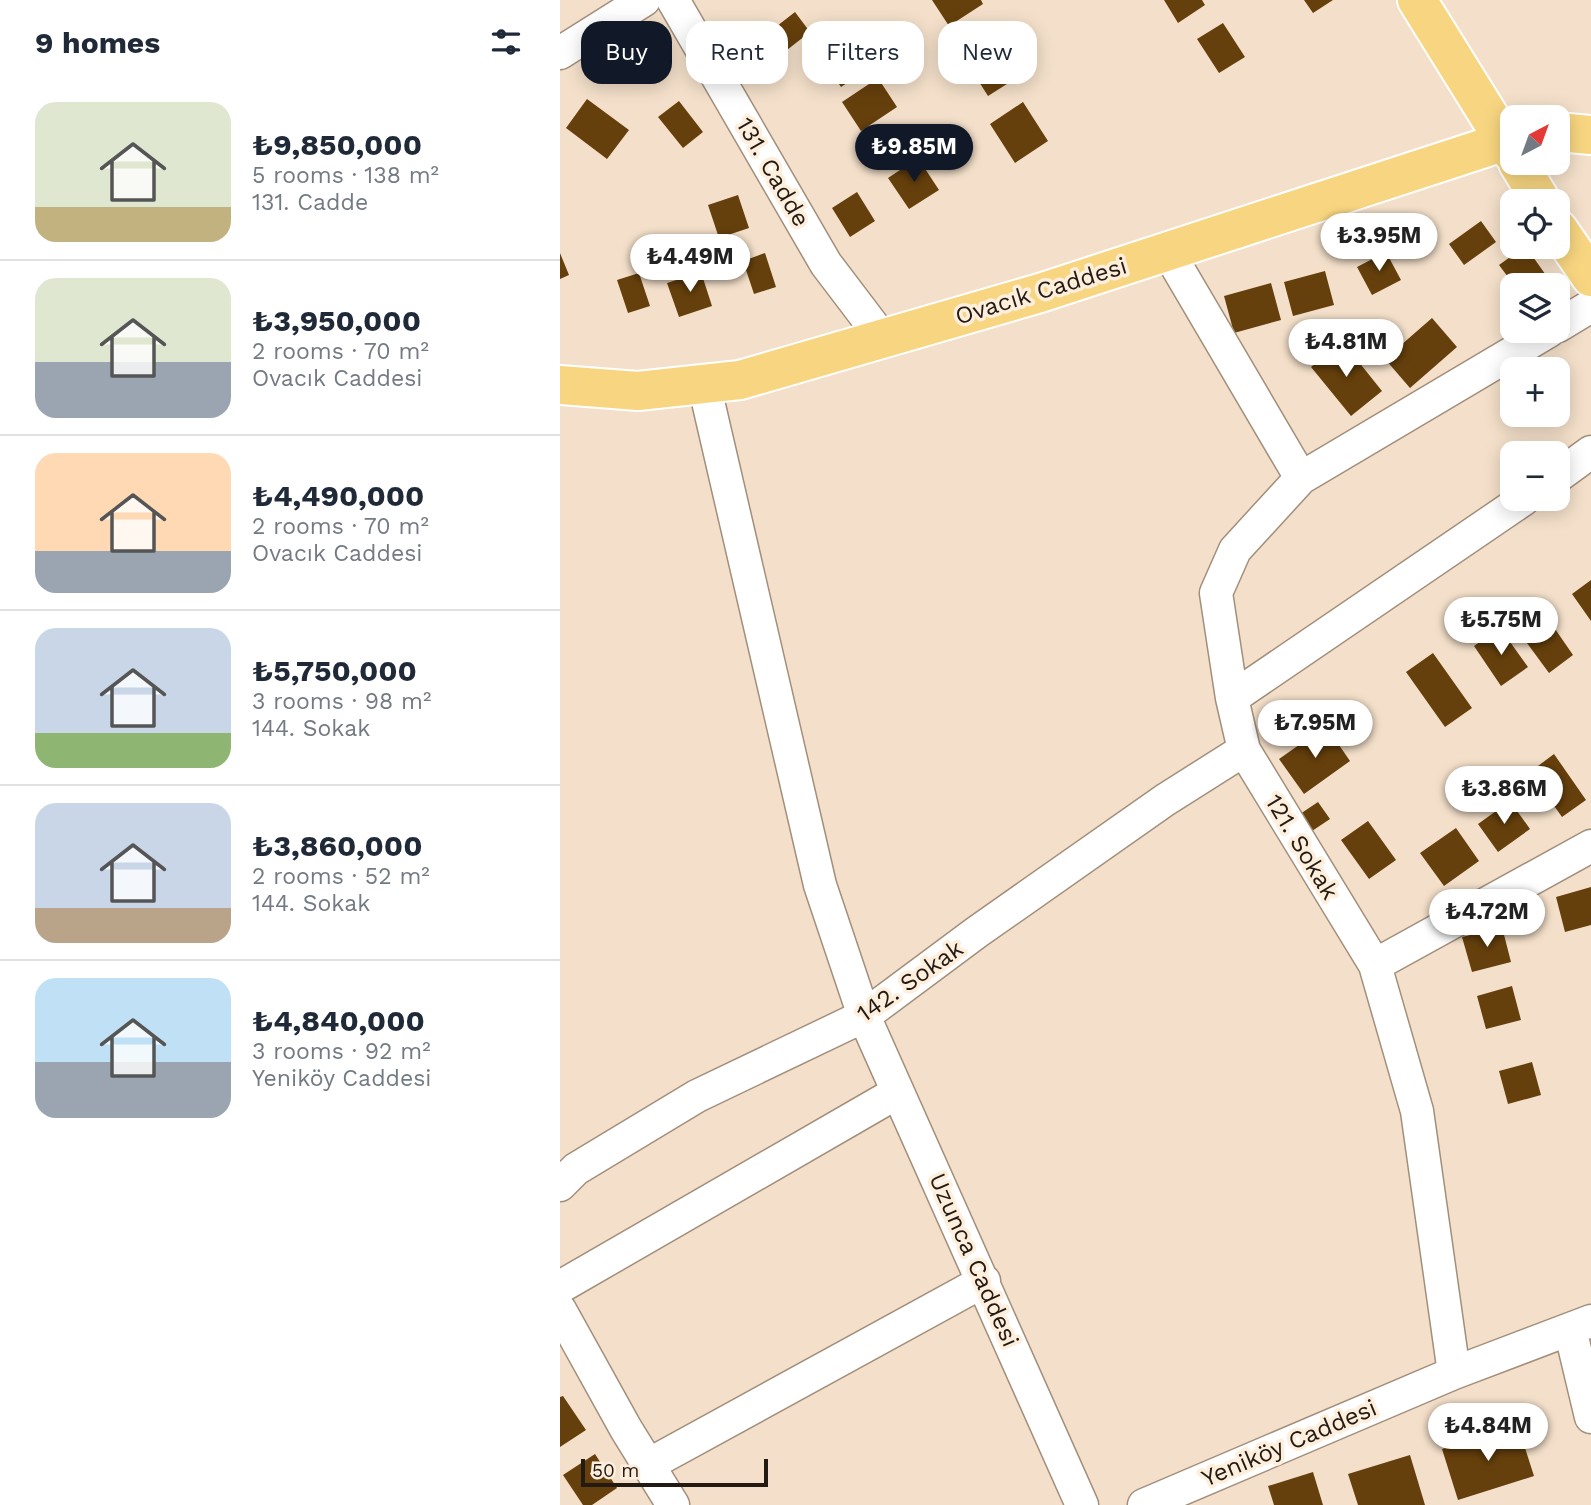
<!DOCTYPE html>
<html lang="en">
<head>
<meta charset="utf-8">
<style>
  body { margin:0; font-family:"Work Sans",sans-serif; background:#f6f6f7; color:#1f2937; height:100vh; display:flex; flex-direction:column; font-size:26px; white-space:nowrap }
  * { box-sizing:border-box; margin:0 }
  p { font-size:23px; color:#747a83 }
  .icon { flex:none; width:38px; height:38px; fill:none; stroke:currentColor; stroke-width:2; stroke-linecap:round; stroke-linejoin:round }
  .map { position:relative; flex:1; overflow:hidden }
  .panel { display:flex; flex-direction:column; background:#fff; width:560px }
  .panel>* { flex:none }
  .top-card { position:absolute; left:21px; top:21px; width:665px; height:63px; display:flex; gap:14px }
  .needle { width:46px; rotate:41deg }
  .controls { position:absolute; left:940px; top:105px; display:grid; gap:14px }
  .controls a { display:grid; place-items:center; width:70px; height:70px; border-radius:14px; background:#fff; box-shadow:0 4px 18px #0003; font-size:35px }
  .scale { position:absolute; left:21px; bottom:18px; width:187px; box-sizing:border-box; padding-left:7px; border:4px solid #221a13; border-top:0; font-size:19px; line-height:24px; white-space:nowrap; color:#221a13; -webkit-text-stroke:5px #feeedc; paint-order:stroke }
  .price { position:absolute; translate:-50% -60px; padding:0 16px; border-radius:24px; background:#fff; color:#222; font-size:23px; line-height:46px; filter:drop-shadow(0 2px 4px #0008) }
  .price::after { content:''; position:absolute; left:50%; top:42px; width:21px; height:16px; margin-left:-10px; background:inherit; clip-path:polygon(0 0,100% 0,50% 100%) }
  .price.current { background:#111827; color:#fff }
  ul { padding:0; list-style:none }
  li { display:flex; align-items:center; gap:21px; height:175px; padding:0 35px }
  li+li { border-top:2px solid #e0e1e3 }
  li span { display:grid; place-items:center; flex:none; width:196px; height:140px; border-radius:21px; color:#555 }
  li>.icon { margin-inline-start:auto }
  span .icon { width:84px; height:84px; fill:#fffc; stroke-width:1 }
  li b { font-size:30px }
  h2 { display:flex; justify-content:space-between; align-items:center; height:84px; padding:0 35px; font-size:30px }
  .tag { padding:0 24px; border-radius:21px; background:#fff; box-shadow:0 4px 18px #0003; font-size:24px; line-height:63px }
  .tag.current { background:#111827; color:#fff }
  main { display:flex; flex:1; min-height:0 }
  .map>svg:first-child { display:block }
  .building { fill:#66400c }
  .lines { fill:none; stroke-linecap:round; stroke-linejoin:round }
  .minor-casing { stroke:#a28f7b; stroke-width:35 }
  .major-casing { stroke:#fff; stroke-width:42 }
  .minor { stroke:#fff; stroke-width:32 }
  .major { stroke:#f8d681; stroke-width:38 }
  .labels { text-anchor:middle; stroke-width:7; stroke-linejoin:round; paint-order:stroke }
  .street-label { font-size:24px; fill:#221a13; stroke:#feeedc }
</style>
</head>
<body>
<main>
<section class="panel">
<h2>9 homes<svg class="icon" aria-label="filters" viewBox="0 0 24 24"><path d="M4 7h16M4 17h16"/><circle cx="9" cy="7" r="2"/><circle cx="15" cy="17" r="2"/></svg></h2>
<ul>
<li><span style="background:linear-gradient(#dfe7d0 75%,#c2b280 0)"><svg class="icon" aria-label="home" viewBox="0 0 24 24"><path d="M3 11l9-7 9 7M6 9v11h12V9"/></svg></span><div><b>₺9,850,000</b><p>5 rooms · 138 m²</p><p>131. Cadde</p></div></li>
<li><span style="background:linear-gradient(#dfe7d0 60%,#9aa5b1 0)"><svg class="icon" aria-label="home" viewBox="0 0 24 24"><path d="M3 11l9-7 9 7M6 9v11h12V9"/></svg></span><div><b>₺3,950,000</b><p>2 rooms · 70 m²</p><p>Ovacık Caddesi</p></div></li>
<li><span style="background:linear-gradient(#ffd9b3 70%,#9aa5b1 0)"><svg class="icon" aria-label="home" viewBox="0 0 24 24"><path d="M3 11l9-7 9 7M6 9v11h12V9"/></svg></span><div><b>₺4,490,000</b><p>2 rooms · 70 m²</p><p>Ovacık Caddesi</p></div></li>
<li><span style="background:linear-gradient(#c9d6e8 75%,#8fb573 0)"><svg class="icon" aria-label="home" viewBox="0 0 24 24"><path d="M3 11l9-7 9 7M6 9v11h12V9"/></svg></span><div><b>₺5,750,000</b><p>3 rooms · 98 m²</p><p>144. Sokak</p></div></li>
<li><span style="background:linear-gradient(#c9d6e8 75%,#b9a48a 0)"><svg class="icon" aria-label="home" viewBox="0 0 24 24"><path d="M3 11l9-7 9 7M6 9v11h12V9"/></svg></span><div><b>₺3,860,000</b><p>2 rooms · 52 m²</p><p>144. Sokak</p></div></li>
<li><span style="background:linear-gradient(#bfe0f5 60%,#9aa5b1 0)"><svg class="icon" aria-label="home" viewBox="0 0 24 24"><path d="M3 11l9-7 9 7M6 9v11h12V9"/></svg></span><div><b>₺4,840,000</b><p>3 rooms · 92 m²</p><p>Yeniköy Caddesi</p></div></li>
</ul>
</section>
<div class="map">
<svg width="1031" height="1505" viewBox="0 0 1031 1505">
  <rect width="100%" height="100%" fill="#f4e0ca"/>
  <!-- building -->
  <path class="building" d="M372 0H421L423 4 389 26Z
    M604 0H642L645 5 618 23Z
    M744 0H773L753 13Z
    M235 12 250 32 195 75 180 55Z
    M663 23 685 57 659 73 637 39Z
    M434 34 461 75 428 96 402 55Z
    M297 38 314 65 281 87 263 60Z
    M318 78 337 107 301 131 282 102Z
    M27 99 69 130 47 159 6 128Z
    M119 101 143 132 123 148 98 117Z
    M463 102 488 141 455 163 430 124Z
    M358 158 379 190 349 209 328 178Z
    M297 192 315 221 290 237 272 208Z
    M178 195 189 228 159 238 148 205Z
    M921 221 936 242 904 265 889 244Z
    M964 247H966L993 285H954L939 265Z
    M826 252 841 280 812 295 797 267Z
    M0 253 9 275 0 279Z
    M205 253 216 287 194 294 183 261Z
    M765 271 774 305 733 316 724 282Z
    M141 272 152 306 119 317 107 283Z
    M79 273 90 306 68 313 57 280Z
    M711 283 721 320 674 333 664 296Z
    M872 318 897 347 850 388 825 359Z
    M782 341 822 391 791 416 751 367Z
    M1031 580V621L1012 594Z
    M982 610 1013 655 989 673 956 628Z
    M940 628 968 667 941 686 914 646Z
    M873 653 912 708 885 727 846 672Z
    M766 726 790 761 744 794 719 759Z
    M994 754 1026 800 1002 817 970 772Z
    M950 801 970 829 938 852 918 824Z
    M758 802 770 819 749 833 737 816Z
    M808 821 836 860 809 879 781 840Z
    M896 828 919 861 884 886 860 853Z
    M1031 887V925L1005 932 996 897Z
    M942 927 951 962 912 972 902 937Z
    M952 986 961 1020 926 1029 917 996Z
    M972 1062 981 1095 948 1104 939 1071Z
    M3 1396 26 1430 0 1447V1397Z
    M958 1426 974 1476 898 1500 882 1449Z
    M35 1454 57 1488 32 1505H23L3 1475Z
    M850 1455 865 1505H798L788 1474Z
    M753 1472 763 1505H714L708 1486Z"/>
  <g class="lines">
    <!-- minor casing -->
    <g class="minor-casing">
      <path id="minor" d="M113 0 266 264 323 339
        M0 53 84 0
        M607 250 741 478 675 550 656 593 672 698 684 750 815 965 857 1111 894 1373
        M998 326 1031 306
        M144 384 260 885 304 1016 522 1505
        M998 476 1031 452
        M741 478 989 331
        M672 698 964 499
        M815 965 1031 846
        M0 1185 16 1169 137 1096 304 1016 417 932 605 800 684 750
        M0 1287 338 1092
        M0 1310 66 1429 113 1505
        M1010 1329 1031 1417
        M88 1465 424 1281
        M584 1505 894 1373 1031 1321"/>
    </g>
    <!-- major casing -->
    <g class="major-casing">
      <path id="major" d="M857 0 952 153
        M998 132 1031 135
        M958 163 981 201
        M998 229 1031 277
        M0 385 78 391 180 380 480 293 952 139"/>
    </g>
    <!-- minor -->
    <use href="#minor" class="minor"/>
    <!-- major -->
    <use href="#major" class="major"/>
  </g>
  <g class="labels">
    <!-- street labels -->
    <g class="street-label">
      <text transform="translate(213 172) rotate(60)" y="8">131. Cadde</text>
      <text transform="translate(481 291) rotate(-17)" y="8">Ovacık Caddesi</text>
      <text transform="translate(742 847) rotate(59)" y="8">121. Sokak</text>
      <text transform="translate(350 981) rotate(-35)" y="8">142. Sokak</text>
      <text transform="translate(414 1260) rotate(66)" y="8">Uzunca Caddesi</text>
      <text transform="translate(729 1443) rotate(-23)" y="8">Yeniköy Caddesi</text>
    </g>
  </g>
</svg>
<div class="controls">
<a><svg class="needle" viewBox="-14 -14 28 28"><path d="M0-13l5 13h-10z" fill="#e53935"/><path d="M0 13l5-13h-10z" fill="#747a83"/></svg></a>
<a><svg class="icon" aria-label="locate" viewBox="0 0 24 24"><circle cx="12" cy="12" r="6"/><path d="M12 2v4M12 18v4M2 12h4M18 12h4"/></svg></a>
<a><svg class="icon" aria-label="layers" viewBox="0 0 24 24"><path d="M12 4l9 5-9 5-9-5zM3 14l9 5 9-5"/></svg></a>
<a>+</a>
<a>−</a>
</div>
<div class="scale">50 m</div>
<b class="price current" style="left:354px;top:184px">₺9.85M</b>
<b class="price" style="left:819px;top:273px">₺3.95M</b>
<b class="price" style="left:130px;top:294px">₺4.49M</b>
<b class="price" style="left:786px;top:379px">₺4.81M</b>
<b class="price" style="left:941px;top:657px">₺5.75M</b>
<b class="price" style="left:755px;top:760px">₺7.95M</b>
<b class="price" style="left:944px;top:826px">₺3.86M</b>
<b class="price" style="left:927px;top:949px">₺4.72M</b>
<b class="price" style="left:928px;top:1463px">₺4.84M</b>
<div class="top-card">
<a class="tag current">Buy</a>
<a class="tag">Rent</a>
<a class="tag">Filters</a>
<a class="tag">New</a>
</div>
</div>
</main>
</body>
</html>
